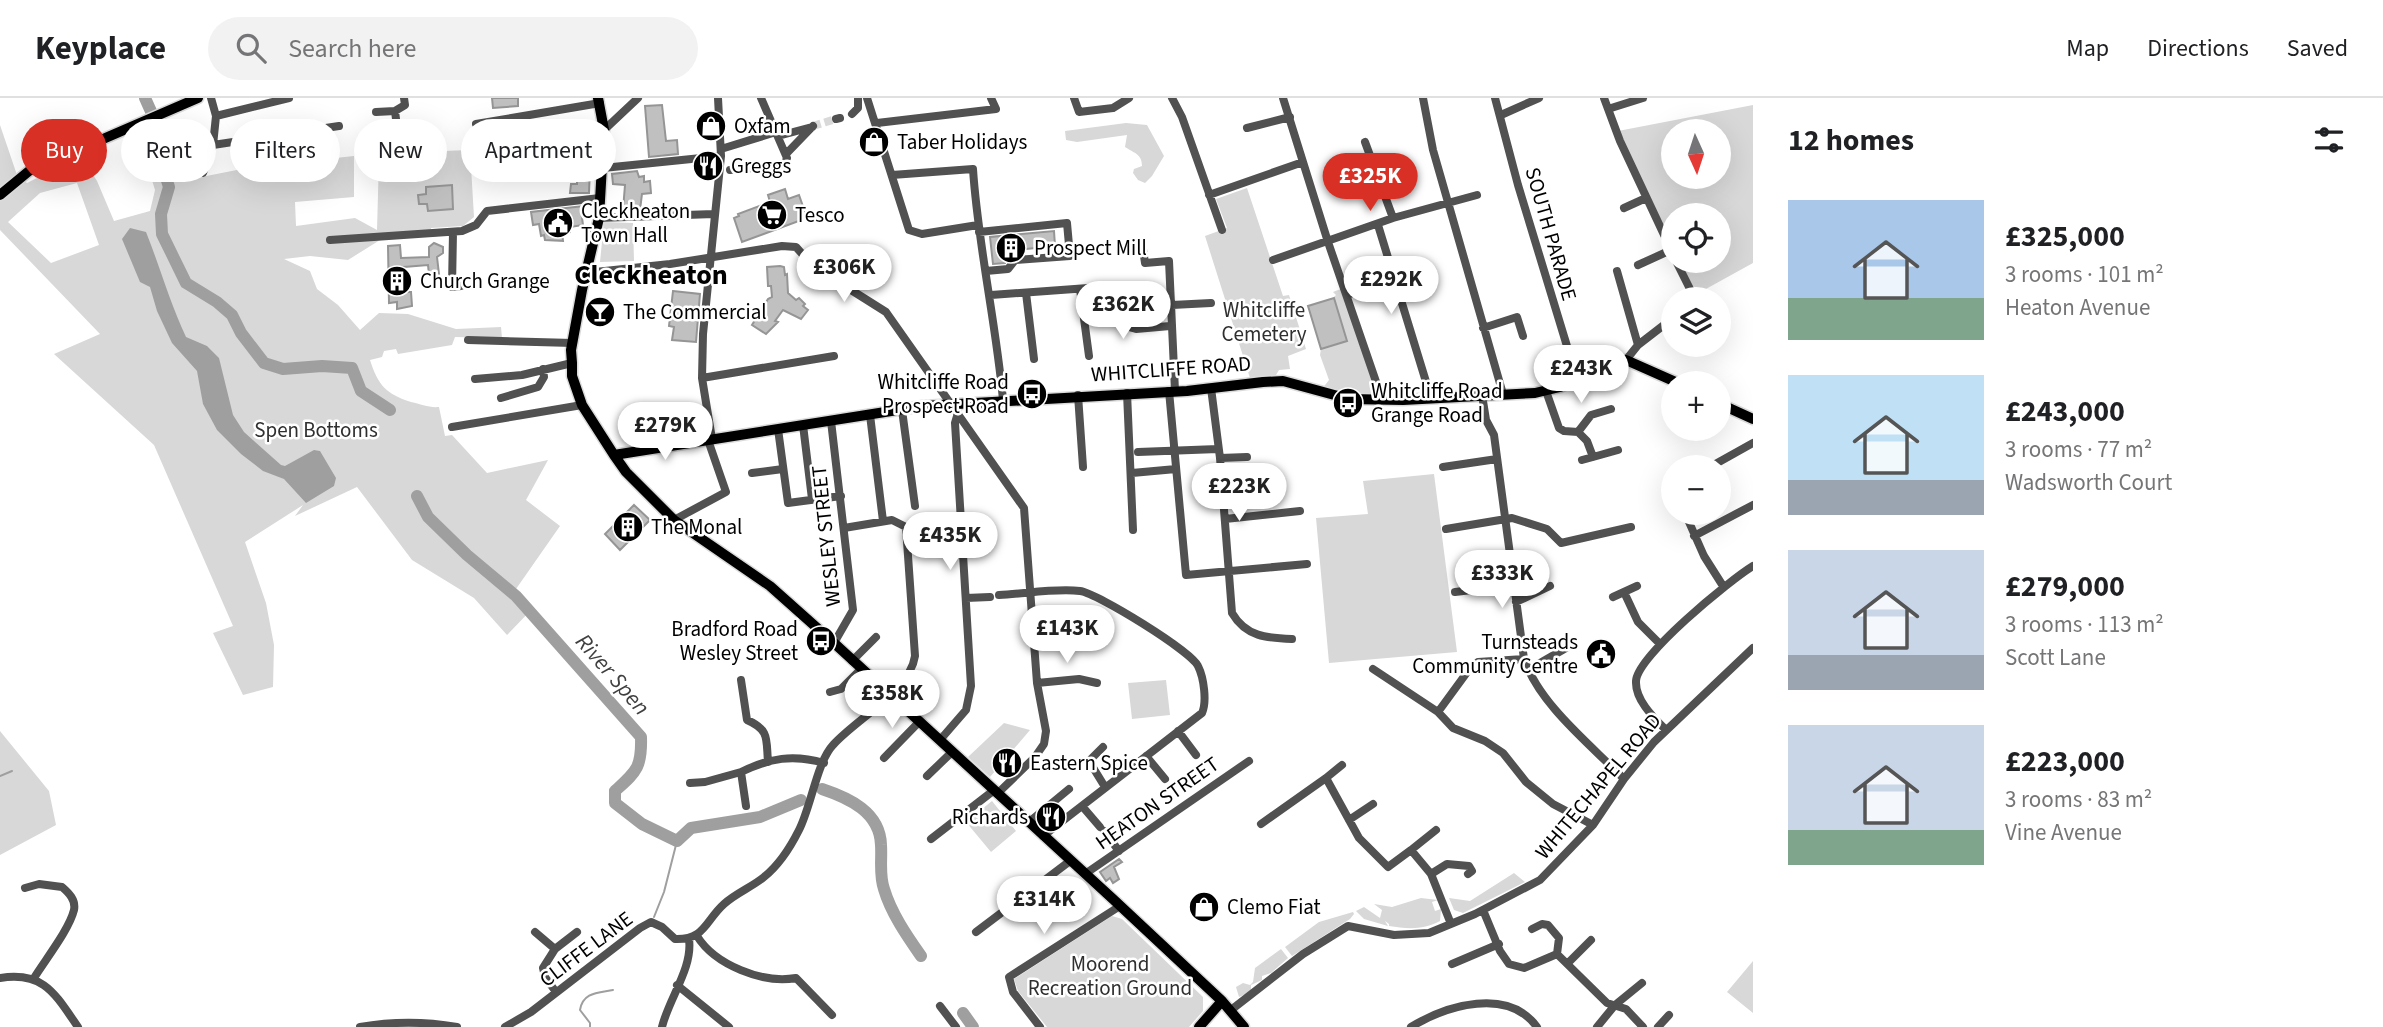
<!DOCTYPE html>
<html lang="en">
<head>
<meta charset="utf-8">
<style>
  body { margin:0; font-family:"Source Sans 3",sans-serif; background:#f2f2f2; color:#202124; height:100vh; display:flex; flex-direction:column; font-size:26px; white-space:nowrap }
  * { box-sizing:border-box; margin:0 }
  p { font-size:23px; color:#757577 }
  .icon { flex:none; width:38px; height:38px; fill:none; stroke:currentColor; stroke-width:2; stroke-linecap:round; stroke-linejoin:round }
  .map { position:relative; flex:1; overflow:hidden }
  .side { display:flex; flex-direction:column; background:#fff; width:630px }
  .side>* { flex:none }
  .hud { position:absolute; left:21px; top:21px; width:665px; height:63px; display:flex; gap:14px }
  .needle { width:46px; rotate:177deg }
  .buttons { position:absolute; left:1661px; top:21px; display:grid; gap:14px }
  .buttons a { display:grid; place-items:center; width:70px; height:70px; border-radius:50%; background:#fff; box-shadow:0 7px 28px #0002; font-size:35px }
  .price { position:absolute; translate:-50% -60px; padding:0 16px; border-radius:24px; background:#fff; color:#222; font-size:23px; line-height:46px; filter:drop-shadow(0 2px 4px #0008) }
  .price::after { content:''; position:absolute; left:50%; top:42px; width:21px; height:16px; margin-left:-10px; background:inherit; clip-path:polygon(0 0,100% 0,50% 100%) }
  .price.selected { background:#d93025; color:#fff }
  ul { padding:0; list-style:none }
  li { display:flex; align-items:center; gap:21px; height:175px; padding:0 35px }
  li span { display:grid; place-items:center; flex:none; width:196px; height:140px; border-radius:0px; color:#555 }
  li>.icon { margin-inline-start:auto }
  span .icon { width:84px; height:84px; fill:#fffc; stroke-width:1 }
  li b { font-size:30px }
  h2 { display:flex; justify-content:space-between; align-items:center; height:84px; padding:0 35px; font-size:30px }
  .chip { padding:0 24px; border-radius:32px; background:#fff; box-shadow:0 7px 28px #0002; font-size:24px; line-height:63px }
  .chip.selected { background:#d93025; color:#fff }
  header { display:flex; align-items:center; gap:42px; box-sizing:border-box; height:98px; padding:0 35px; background:#fff; border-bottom:2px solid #e0e0e0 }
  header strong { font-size:33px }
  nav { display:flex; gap:38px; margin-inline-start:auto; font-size:24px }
  .search { width:490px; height:63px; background:#f2f2f2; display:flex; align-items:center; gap:18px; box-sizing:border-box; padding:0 24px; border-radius:38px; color:#757577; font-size:26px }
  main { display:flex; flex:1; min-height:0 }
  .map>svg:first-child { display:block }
  .green { fill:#d8d8d8; fill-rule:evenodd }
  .water { fill:#9f9f9f }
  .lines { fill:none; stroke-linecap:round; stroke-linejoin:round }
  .stream { stroke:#9f9f9f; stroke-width:2 }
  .river { stroke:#9f9f9f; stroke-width:12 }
  .building { fill:#c0c0c0; stroke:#959595; stroke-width:2 }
  .minor-tunnel { stroke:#d9d9d9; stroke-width:8; stroke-dasharray:8 4; stroke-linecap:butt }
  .major-casing { stroke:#dbdbdb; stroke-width:13 }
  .minor { stroke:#515151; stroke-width:8 }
  .major { stroke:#000; stroke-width:10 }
  .labels { text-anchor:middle; stroke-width:5; stroke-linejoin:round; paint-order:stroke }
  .poi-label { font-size:21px; fill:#000; stroke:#fff; text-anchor:start }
  .street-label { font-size:21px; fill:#000; stroke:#fff }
  .park-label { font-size:21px; fill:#2f2f2f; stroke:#fff }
  .water-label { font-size:23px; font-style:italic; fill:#404040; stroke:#fff }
  .district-label { font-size:28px; font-weight:bold; fill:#000; stroke:#fff }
</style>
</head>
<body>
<header>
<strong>Keyplace</strong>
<div class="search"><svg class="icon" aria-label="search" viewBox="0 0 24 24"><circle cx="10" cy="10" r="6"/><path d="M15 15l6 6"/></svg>Search here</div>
<nav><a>Map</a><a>Directions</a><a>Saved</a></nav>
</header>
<main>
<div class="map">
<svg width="1753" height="929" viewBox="0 0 1753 929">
  <rect width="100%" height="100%" fill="#fff"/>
  <!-- green -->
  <path class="green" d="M1753 7V165L1704 192 1692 188 1680 163H1718V117H1673V148L1618 33ZM1673 33H1718V79H1673Z
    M161 21 176 84 252 69 354 58V99L295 104 296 128 355 120 377 132 379 60 417 54 470 52 474 119 463 128 431 130V136L380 142 348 162 310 158 284 161 310 173 317 191 338 207 360 232 379 215 408 216 456 231 501 229 502 240 455 239 452 247 398 256 396 251 384 253 382 259 370 262C378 287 386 296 411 304 421 306 429 310 439 309L445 338 452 337 487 375 548 362 526 402 560 428 516 491 533 510 507 537 474 500 412 462 357 389 295 418 303 407 245 444 266 505 274 547 273 589 243 597 213 535 233 528 154 347 54 256 100 236 0 132V27L17 77 27 85 81 58 97 83 114 123 150 113 155 92 137 33ZM77 85 99 147 51 165 8 124 40 95Z
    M1126 25 1147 27 1164 58 1152 78 1145 85 1138 82 1133 75 1134 71 1142 68C1142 56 1134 55 1125 49L1127 37 1077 44 1066 42 1065 33Z
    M1247 90 1283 198 1289 197 1306 251 1288 258 1290 271 1279 272 1276 277 1250 280 1205 138 1227 130 1216 101Z
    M604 124 633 125 634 163 600 164Z
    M1343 190 1379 299 1322 291 1329 282 1320 257 1321 251 1347 242 1334 199 1336 197 1333 194Z
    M1434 376 1457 554 1329 565 1316 420 1368 416 1363 383Z
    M1166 582 1170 617 1132 621 1128 585Z
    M1004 625 1030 632 990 679 968 659Z
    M0 633 49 693 56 727 0 757Z
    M992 703 1016 733 991 754 966 724Z
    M1514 775 1525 784 1463 815 1454 812 1449 800 1470 803Z
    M1421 800 1438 802 1432 804 1435 813 1441 811 1440 823C1424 832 1407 831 1389 828V826L1385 823 1388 828 1364 821 1356 813 1364 809 1380 820 1382 812 1374 806 1392 809Z
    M1353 814 1354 816 1350 821 1292 858 1285 849 1319 824Z
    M1112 818 1122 821 1203 899V913L1189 929H1047L1018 893 1014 881Z
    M1281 851 1288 860 1271 875 1262 878V882L1251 887V894L1239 899 1236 889 1243 885 1250 887 1253 884 1255 870Z
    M1753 863V915L1727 894Z"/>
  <!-- water -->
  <path class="water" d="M130 130 146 134C160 169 170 205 186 239L207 248 219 260 233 317 244 334 281 367 285 368 314 352 320 353 336 380 334 388 306 405 284 381 263 373 241 356 217 332 203 306 197 273 172 245 157 213 150 189 140 184 122 141Z"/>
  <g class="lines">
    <!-- stream -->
    <path class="stream" d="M0 678 12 673
      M654 819 664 794 677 743
      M590 929V925L580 912C583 894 598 895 613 892"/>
    <!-- river -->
    <path class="river" d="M145 0 162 38V67L169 89 161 116 162 136 186 185 217 204 232 217 241 235 264 265 283 271 322 268 352 270 361 293 390 312
      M417 398 428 419 467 457 516 498 641 639C642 670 636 674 615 693V705L642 726 677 743 691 730 760 719 801 702
      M822 691C849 700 880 714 881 747 882 762 879 777 884 791 891 815 907 838 921 858
      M963 915 973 929"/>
  </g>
  <!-- building -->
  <path class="building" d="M492 0H518V8L493 10Z
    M662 7 666 43 677 42 678 56 649 59 645 8Z
    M577 70H590L589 95H570L571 86H577Z
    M637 73 639 79 644 78V84L650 83 651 95 642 96 640 112H623L625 87 613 86 612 76Z
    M452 87 453 111 428 113 427 106H419L418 97 426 96V89Z
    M785 91 788 101 799 97 807 120 742 144 734 120 739 118 738 116 770 104 768 97Z
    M584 108 581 112 583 127 570 129V134L562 135 563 143 545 142 544 137 541 138 539 126 533 127 531 114Z
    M1054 133 1055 148 1006 153 1007 161 1005 165 993 166 990 139Z
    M434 145 443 149V155L437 159 439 176 429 177 428 167 404 169 405 194H411L412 208 397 211V204L389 205 388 148 400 147 401 160 429 159V149Z
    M780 168 784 169 785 177 787 176 788 195 796 202 799 200 805 206 803 208 808 212 801 221 783 212 775 223 778 224 766 236 752 227 768 201 772 199 771 188H768L767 169Z
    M673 193 700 196 696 244 672 242 674 229 669 228Z
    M1334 200 1347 243 1321 251 1308 208Z
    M634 407 650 422 620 452 605 436Z
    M1603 545 1609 547 1612 558 1597 565 1596 559 1592 560 1591 548Z
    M1119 761 1122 764 1114 769 1119 781 1113 785 1110 780 1106 783 1100 774Z"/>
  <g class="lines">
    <!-- minor-tunnel -->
    <path class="minor-tunnel" d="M813 28 836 21"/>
    <!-- major casing -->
    <g class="major-casing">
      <path id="major" d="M598 0 604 32 599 120 582 192 571 252 572 265V278L582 307 614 357 626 374 674 422 770 488 834 545 1114 802 1222 903 1244 929
        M0 97 29 73 198 0
        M1718 305 1753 321
        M614 357 923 308 1187 293 1263 284 1283 283 1349 301 1403 302 1535 295 1560 289 1615 264 1626 262 1678 285
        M1199 929 1222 903"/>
    </g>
    <!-- minor -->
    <path class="minor" d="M211 0 216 18 213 47 339 28
      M867 0 909 132 922 136 978 127
      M1074 0 1079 14 1113 10 1129 0
      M1172 0 1182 19 1222 132
      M1283 0 1328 144 1382 301
      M1423 0 1433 52 1503 296
      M1495 0 1518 87 1577 281
      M1604 0 1620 43 1673 156
      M1608 11 1643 0
      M395 13 398 37
      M376 14 395 13 405 7 404 0
      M852 16 858 10V0
      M1501 17 1539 0
      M216 18 289 0
      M836 21 840 20
      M877 25 996 11 991 0
      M476 26 600 5
      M1247 30 1290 19
      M604 32 638 0
      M778 38 812 29
      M1365 44 1393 120
      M721 51 776 34
      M786 56 813 28
      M603 70 721 58
      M730 72 777 68 785 65 787 60 761 0
      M203 75 213 47
      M892 77 973 71C978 148 996 224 1003 302
      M1209 97 1303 64
      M1624 110 1646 100
      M599 120 714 116
      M1378 127 1431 300
      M453 134 452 189 461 188
      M979 134 1067 125 1070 158 1015 162 1008 171 986 173
      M330 142 462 133 476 127 487 113 600 100
      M1142 144 1145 165 1169 163 1175 293
      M1273 162 1393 120 1477 97
      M1676 163 1695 201
      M1638 167 1671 152
      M1617 173 1638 247
      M586 175 670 166 782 148 796 149 813 168 886 214 1024 410 1037 585 1046 633 1044 646 1035 659 997 696
      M1080 191 1089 258
      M1026 195 1034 261
      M991 197 1102 189
      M1347 197 1421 173
      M1121 198 1125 228 1136 231 1170 228
      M1172 207 1211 205
      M1483 230 1517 219 1523 238
      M468 242 573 245
      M1626 262 1638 247 1673 220
      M702 280 834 258
      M475 281 522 277 572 265
      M1211 290 1220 360 1232 515C1246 539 1267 540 1292 541
      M1169 293 1186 477 1307 466
      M1546 293 1559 330 1564 333 1578 334 1587 343 1593 359 1618 352
      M1127 295 1133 432
      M1078 297 1083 369
      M1482 297 1486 322 1494 337 1524 561C1540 607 1590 646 1624 681
      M501 300 538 289 544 279 543 271
      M902 312 915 408
      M870 317 883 423
      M831 323 853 512 834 545
      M803 327 812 401
      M452 329 582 307
      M778 331 788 405 841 398
      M1578 334 1591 317 1611 311
      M712 341 702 280 703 236 721 58 718 0
      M1138 354 1218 351
      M1220 360 1247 359
      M1582 362 1593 359
      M1443 369 1497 361
      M1710 369 1753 345
      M752 375 783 371
      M1132 375 1176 371
      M1685 415 1704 458 1723 488
      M1225 421 1300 413
      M674 422 726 394 708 342
      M1446 431 1512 420 1547 431 1561 445 1631 429
      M1694 438 1753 407
      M1455 494 1513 487
      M1624 494 1638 524 1660 546
      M999 497C1025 496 1054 490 1080 493 1097 495 1191 553 1198 568 1204 580 1207 604 1202 615L1043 738
      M1613 499 1637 488
      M966 500 990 499
      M1516 504 1550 488
      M852 563 876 539
      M1373 571 1438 614 1453 630 1485 643 1503 655 1526 684 1553 706 1593 727
      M1528 572 1566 550
      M741 582 747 622C770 632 766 641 768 664
      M1037 585 1079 581 1097 585
      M830 594 841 591 861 571
      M1438 614 1468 573 1478 564 1524 561
      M1666 632C1654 620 1635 602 1636 583 1637 558 1730 482 1753 468
      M1178 633 1196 657
      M940 642 966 612 971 588 955 325 958 315
      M1103 649 1089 663 1105 689
      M1146 658 1165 681
      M884 660 920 623
      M927 678 952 654
      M1326 680 1342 667
      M690 685 705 684 741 674
      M746 708 741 674C770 660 793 656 824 665
      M1082 708 1100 729
      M1349 722 1373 706
      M1029 724 1069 691
      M1261 726 1326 680 1359 740 1388 769 1411 752 1431 776 1451 826
      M1104 733 1119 753
      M931 741 993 693
      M1411 752 1436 732
      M1085 776 1249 663
      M1431 776 1447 766 1469 768 1472 773 1468 776
      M25 790 39 786 62 789C69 795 76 802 74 812 69 832 45 862 34 880
      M1483 812 1500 853 1509 866 1524 870 1557 856 1607 905 1626 911 1643 929
      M1532 831 1542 826 1548 827 1559 840 1557 856
      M535 834 555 851
      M976 834 1070 763
      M697 838C715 867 763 886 796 880L832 917
      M1568 865 1591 842
      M1452 866 1499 846
      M0 880C44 873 55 896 78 929
      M677 887 729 929
      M556 894 545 879 543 870 555 851 577 834
      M940 908 956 929
      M1231 912 1303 856 1348 828 1394 837 1429 835 1475 816 1540 782 1593 727 1624 681 1654 644 1753 550
      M360 929C394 923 423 923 457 929
      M505 929 531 914 640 830 651 824 662 829 675 841C705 842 705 823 724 806 736 795 752 789 764 779 779 767 791 748 799 732 811 709 817 664 833 647 856 621 910 593 915 558L906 429 892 422 844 430
      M662 929C669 900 693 870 689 841
      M1040 929 1013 894 1009 879 1120 808
      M1411 929C1447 907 1508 889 1537 929
      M1597 929 1615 907 1642 885
      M1658 929 1669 917"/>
    <!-- major -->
    <use href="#major" class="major"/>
  </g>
  <!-- icons -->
  <defs>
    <g id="shop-disc" transform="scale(1.575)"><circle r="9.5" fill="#000" stroke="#fff"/><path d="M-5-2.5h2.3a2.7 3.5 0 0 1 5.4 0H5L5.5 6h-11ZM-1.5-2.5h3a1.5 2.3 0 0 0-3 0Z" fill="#fff"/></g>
    <g id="restaurant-disc" transform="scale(1.575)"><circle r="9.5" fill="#000" stroke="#fff"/><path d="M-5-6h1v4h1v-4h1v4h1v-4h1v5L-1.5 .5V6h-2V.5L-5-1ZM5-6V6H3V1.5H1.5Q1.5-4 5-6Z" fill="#fff"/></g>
    <g id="supermarket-disc" transform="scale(1.575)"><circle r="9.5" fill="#000" stroke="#fff"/><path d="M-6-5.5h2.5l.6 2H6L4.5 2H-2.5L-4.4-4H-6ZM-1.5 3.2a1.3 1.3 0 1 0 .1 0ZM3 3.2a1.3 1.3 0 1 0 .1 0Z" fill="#fff"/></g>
    <g id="civic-disc" transform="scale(1.575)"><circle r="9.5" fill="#000" stroke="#fff"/><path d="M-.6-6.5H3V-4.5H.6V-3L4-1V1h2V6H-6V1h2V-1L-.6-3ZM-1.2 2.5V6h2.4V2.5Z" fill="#fff"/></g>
    <g id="building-disc" transform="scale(1.575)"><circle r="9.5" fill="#000" stroke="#fff"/><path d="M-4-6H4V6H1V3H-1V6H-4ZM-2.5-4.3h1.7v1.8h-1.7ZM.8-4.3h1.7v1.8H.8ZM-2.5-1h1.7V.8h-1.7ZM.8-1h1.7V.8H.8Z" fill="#fff"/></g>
    <g id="bar-disc" transform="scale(1.575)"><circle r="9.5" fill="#000" stroke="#fff"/><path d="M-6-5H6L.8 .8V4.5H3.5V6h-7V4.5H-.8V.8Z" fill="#fff"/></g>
    <g id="bus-disc" transform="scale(1.575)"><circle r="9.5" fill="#000" stroke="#fff"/><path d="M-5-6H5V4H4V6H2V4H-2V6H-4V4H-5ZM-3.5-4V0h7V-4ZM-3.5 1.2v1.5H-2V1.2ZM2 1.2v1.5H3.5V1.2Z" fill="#fff"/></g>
  </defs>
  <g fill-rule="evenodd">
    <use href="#shop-disc" x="711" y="28"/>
    <use href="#shop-disc" x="874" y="44"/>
    <use href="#restaurant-disc" x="708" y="68"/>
    <use href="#supermarket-disc" x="772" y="117"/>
    <use href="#civic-disc" x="558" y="125"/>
    <use href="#building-disc" x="1011" y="150"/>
    <use href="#building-disc" x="397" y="183"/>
    <use href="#bar-disc" x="600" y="214"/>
    <use href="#bus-disc" x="1032" y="296"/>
    <use href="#bus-disc" x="1348" y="305"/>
    <use href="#building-disc" x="628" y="429"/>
    <use href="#bus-disc" x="821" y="543"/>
    <use href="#civic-disc" x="1601" y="556"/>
    <use href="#restaurant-disc" x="1007" y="665"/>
    <use href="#restaurant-disc" x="1051" y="719"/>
    <use href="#shop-disc" x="1204" y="809"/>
  </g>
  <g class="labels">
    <!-- poi labels -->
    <g class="poi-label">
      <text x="734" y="35">Oxfam</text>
      <text x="897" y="51">Taber Holidays</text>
      <text x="731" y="75">Greggs</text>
      <text x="581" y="120">Cleckheaton<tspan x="581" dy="24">Town Hall</tspan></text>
      <text x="795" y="124">Tesco</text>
      <text x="1034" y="157">Prospect Mill</text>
      <text x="420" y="190">Church Grange</text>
      <text x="623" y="221">The Commercial</text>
      <text x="1009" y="291" text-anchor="end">Whitcliffe Road<tspan x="1009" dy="24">Prospect Road</tspan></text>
      <text x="1371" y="300">Whitcliffe Road<tspan x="1371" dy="24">Grange Road</tspan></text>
      <text x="651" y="436">The Monal</text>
      <text x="798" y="538" text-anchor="end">Bradford Road<tspan x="798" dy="24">Wesley Street</tspan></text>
      <text x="1578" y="551" text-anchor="end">Turnsteads<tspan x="1578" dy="24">Community Centre</tspan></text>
      <text x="1030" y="672">Eastern Spice</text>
      <text x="1028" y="726" text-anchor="end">Richards</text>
      <text x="1227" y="816">Clemo Fiat</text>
    </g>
    <!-- street labels -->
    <g class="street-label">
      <text transform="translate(1551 136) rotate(74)" y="7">SOUTH PARADE</text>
      <text transform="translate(1171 271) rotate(-4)" y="7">WHITCLIFFE ROAD</text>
      <text transform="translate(826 438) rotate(-96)" y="7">WESLEY STREET</text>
      <text transform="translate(1598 688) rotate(-50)" y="7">WHITECHAPEL ROAD</text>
      <text transform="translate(1157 705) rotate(-35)" y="7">HEATON STREET</text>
      <text transform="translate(586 851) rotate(-37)" y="7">CLIFFE LANE</text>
    </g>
    <!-- park labels -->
    <g class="park-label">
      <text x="1264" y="219">Whitcliffe<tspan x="1264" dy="24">Cemetery</tspan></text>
      <text x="316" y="339">Spen Bottoms</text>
      <text x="1110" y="873">Moorend<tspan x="1110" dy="24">Recreation Ground</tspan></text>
    </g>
    <!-- water labels -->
    <g class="water-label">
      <text transform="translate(613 576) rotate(49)" y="8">River Spen</text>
    </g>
    <!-- district labels -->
    <g class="district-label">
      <text x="651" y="186">Cleckheaton</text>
    </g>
  </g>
</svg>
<div class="buttons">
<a><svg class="needle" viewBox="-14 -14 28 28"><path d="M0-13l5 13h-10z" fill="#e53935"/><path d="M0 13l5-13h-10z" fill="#757577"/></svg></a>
<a><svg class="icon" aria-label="locate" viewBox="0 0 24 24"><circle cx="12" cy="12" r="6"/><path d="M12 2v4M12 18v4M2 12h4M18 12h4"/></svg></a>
<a><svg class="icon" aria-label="layers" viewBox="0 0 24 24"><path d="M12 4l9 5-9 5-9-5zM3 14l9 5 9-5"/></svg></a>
<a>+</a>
<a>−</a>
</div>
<b class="price selected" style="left:1370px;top:115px">£325K</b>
<b class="price" style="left:844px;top:206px">£306K</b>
<b class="price" style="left:1391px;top:218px">£292K</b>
<b class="price" style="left:1123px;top:243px">£362K</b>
<b class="price" style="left:1581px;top:307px">£243K</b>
<b class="price" style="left:665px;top:364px">£279K</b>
<b class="price" style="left:1239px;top:425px">£223K</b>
<b class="price" style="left:950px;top:474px">£435K</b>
<b class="price" style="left:1502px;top:512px">£333K</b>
<b class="price" style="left:1067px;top:567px">£143K</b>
<b class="price" style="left:892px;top:632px">£358K</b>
<b class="price" style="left:1044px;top:838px">£314K</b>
<div class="hud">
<a class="chip selected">Buy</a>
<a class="chip">Rent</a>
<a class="chip">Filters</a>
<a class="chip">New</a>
<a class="chip">Apartment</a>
</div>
</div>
<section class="side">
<h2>12 homes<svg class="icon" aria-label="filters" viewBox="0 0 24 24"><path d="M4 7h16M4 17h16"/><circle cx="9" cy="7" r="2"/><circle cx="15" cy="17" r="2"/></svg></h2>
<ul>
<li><span style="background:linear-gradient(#a9c7e8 70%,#7fa58c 0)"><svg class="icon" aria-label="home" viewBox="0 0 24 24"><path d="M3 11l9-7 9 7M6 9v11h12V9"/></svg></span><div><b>£325,000</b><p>3 rooms · 101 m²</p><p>Heaton Avenue</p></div></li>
<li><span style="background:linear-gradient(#bfe0f5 75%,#9aa5b1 0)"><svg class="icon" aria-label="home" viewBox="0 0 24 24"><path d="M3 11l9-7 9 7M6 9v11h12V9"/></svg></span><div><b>£243,000</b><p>3 rooms · 77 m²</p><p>Wadsworth Court</p></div></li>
<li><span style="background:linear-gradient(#c9d6e8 75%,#9aa5b1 0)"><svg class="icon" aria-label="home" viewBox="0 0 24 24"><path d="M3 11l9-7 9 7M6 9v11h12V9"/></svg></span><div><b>£279,000</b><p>3 rooms · 113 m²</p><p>Scott Lane</p></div></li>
<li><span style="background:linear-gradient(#c9d6e8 75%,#7fa58c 0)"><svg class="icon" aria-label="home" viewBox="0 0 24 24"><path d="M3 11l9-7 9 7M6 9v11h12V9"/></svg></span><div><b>£223,000</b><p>3 rooms · 83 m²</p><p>Vine Avenue</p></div></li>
</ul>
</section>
</main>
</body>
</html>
